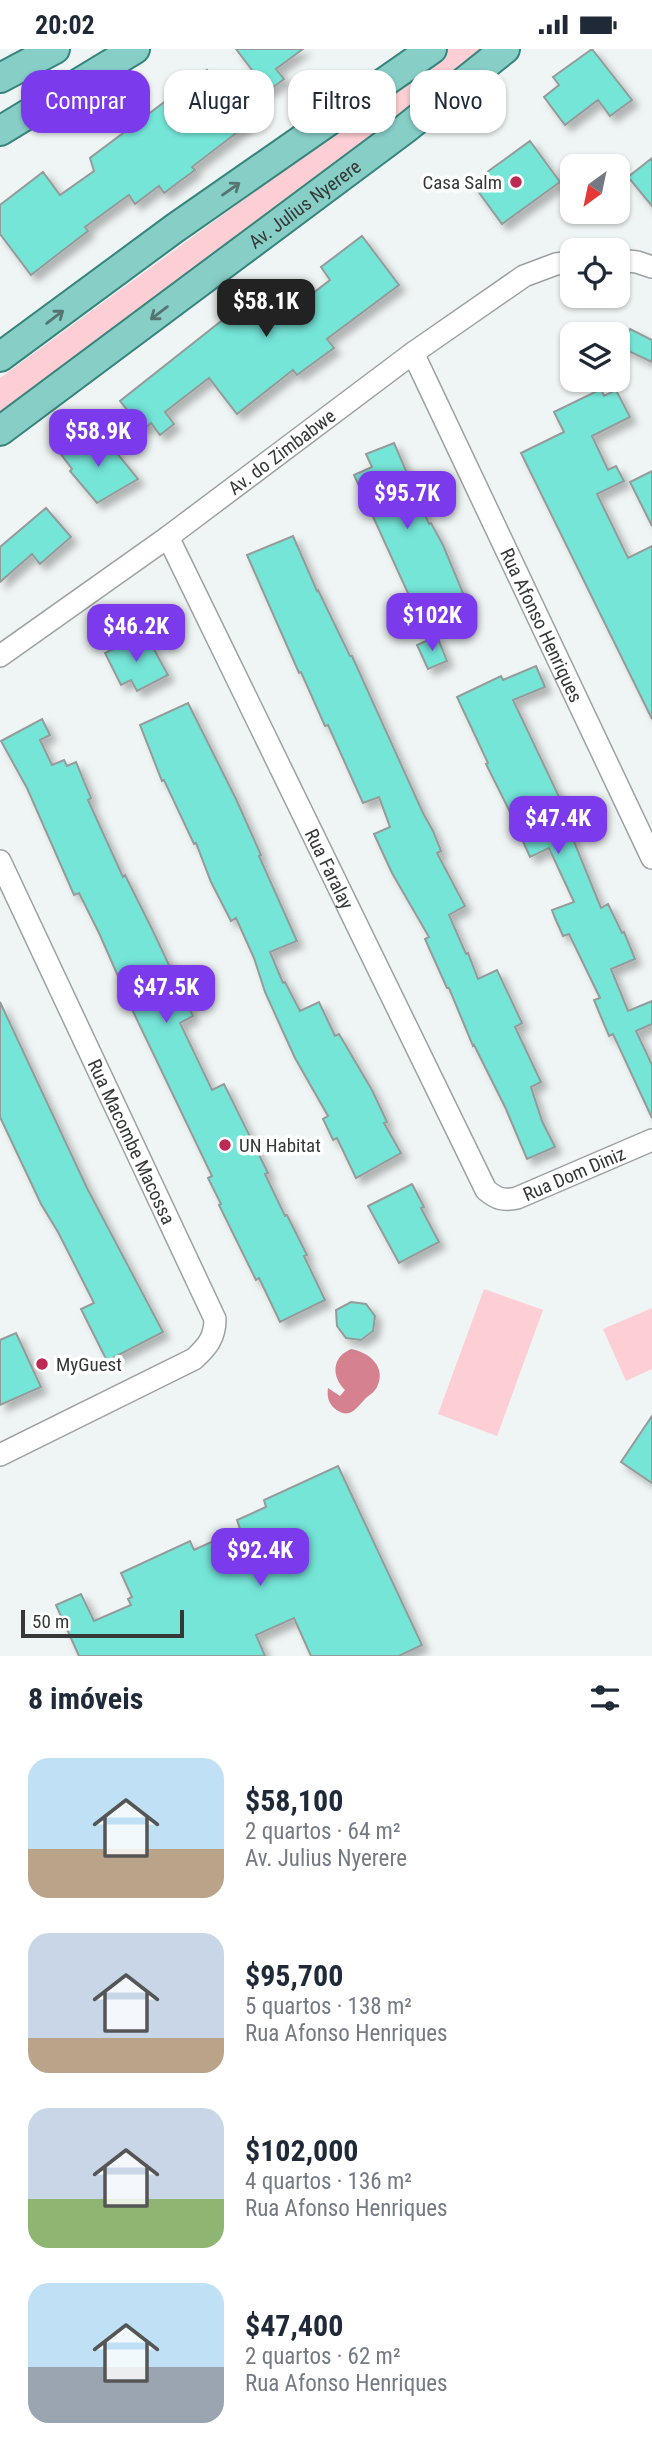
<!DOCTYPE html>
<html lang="pt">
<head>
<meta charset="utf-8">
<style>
  body { margin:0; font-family:"Roboto Condensed",sans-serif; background:#f2f2f3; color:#1f2937; height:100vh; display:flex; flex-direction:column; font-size:26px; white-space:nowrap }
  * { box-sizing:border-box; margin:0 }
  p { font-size:23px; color:#747a83 }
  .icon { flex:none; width:38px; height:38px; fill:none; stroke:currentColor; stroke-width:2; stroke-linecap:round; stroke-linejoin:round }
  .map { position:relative; height:1607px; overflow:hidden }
  .details { display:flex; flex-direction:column; background:#fff; flex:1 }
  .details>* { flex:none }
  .top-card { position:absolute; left:21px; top:21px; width:611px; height:63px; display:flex; gap:14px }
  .needle { width:46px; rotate:213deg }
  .tools { position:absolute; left:560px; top:105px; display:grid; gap:14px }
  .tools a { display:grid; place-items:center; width:70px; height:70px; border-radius:14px; background:#fff; box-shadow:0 2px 5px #0004; font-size:35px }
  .scale { position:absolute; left:21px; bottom:18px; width:163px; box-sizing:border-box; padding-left:7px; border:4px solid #353837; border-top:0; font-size:19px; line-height:24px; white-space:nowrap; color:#353837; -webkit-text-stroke:5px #fff; paint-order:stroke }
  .price { position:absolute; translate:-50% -60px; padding:0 16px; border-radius:14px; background:#7c3aed; color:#fff; font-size:23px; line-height:46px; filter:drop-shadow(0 2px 4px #0008) }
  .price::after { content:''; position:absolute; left:50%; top:42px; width:21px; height:16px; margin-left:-10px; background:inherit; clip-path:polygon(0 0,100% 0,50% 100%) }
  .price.selected { background:#222; color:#fff }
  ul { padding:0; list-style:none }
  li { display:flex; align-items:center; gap:21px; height:175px; padding:0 28px }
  li span { display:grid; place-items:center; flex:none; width:196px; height:140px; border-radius:21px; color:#555 }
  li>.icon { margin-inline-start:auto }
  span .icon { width:84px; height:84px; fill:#fffc; stroke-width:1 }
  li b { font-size:30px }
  h2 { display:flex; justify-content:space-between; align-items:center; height:84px; padding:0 28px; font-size:30px }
  .chip { padding:0 24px; border-radius:21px; background:#fff; box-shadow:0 2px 5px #0004; font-size:24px; line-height:63px }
  .chip.selected { background:#7c3aed; color:#fff }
  .status { display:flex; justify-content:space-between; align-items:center; height:49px; padding:0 35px; background:#fff; direction:ltr }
  .status svg { height:19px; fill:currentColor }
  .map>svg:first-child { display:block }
  .green { fill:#fdced4 }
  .water { fill:#d5818f }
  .building { fill:#74e5d8; stroke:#959b9a; stroke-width:2; filter:url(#shadow) }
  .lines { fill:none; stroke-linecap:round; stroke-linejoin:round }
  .minor-casing { stroke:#9ca2a1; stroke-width:24 }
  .major-casing { stroke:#36847c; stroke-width:32 }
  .minor { stroke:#fff; stroke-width:21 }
  .major { stroke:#87cec7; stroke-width:28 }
  .oneway { stroke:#567471 }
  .poi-dot { fill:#bb2b54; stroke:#fff; stroke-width:2.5 }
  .labels { text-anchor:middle; stroke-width:7; stroke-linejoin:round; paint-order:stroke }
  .poi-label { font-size:19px; fill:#353837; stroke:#fff; text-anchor:start }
  .street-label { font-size:19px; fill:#353837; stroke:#fff }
</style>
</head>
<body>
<div class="status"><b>20:02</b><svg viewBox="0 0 49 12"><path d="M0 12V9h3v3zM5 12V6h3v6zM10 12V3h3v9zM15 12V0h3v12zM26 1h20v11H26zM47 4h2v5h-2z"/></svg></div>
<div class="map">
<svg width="652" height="1607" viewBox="0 0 652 1607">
  <defs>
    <filter id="shadow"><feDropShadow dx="6" dy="6" stdDeviation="3.5" flood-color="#0004"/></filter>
  </defs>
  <rect width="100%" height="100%" fill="#eff5f4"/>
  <!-- green -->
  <path class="green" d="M449 0H490L0 367V329Z
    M484 1240 543 1261 497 1387 438 1365Z
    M652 1259V1320L626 1332 603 1280Z"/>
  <!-- water -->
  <path class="water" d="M351 1300C369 1303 387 1318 377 1338 374 1344 369 1346 365 1350 356 1359 350 1372 334 1359 328 1353 327 1347 328 1339L340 1347 345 1341C331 1327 332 1308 351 1300Z"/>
  <!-- building -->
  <path class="building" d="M236 0H303L276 20 284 30 268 42Z
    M592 0 632 51 610 67 598 51 565 76 544 48 559 36 553 28Z
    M207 21 248 75 192 118 195 121 164 144 159 137 135 155 129 146 85 178 88 182 31 226 0 185V156L43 123 60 146 94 122 90 109Z
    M530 92 560 133 502 175 472 134Z
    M652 109V157L628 128Z
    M362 187 399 236 327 290 334 299 297 326 293 321 237 365 209 329 165 363 174 375 160 386 151 374 143 381 120 352 268 235 273 241 282 235 291 247 297 242 304 251 330 231 321 218Z
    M630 280 652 291V313L622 299Z
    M601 340 604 347 616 341 630 368 592 387 608 421 616 417 624 432 597 445 628 509 652 497V670L521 404 564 383 554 363Z
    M86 386 97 401 108 393 138 430 97 454 70 422 72 420 60 404Z
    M394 394 429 475 431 474 443 496 463 544 417 564 354 426 372 418 366 405Z
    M652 422V477L630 433Z
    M46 459 71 488 40 515 32 505 0 533V498Z
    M293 487 317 542 318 541 350 607H352L423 764 433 782 441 802 437 804 465 857 449 866 466 905 468 904 478 930 497 921 522 974 515 978 541 1033 531 1038 542 1072 555 1098 527 1110 506 1060 474 996 473 997 449 939H447L425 890 429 888 392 824 374 785 390 778 379 748 363 754 328 676 325 677 301 623 299 624 247 506Z
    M139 587 144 597 150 593 168 626 137 642 131 631 121 636 105 604Z
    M437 587 447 612 428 620 417 596Z
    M536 617 545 638 513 651 561 752 558 753 601 859 608 855 622 884 624 883 635 910 611 920 628 962 652 952V975L636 982 652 1016V1069L613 985 609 987 594 951 600 949 569 885 563 887 555 869 552 861 574 853 549 799 530 808 521 788 522 787 486 715 488 714 457 648 501 627 503 631Z
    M188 654 236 750 261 806 259 807 297 892 270 903 283 934 285 933 300 962 319 953 335 987 339 985 372 1041 387 1073 384 1074 401 1104 356 1129 337 1089 333 1091 323 1070 328 1067 295 1009 265 943 254 909 236 869 231 872 211 833 196 794 194 795 164 731 162 732 140 676Z
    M42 670 50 686 40 691 52 716 64 711 67 717 76 713 91 749 88 751 123 828 125 826 152 880 193 967 180 974 212 1041 224 1035 268 1124 265 1125 285 1167 287 1166 307 1206 304 1207 325 1251 280 1273 259 1229 256 1231 219 1156 221 1155 208 1129 212 1127 128 952H129L99 884 79 844 74 846 27 739 1 692Z
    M0 953 87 1139 163 1283 107 1312 81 1260 94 1254 58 1183 41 1155 0 1068Z
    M412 1135 424 1158 421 1159 439 1193 399 1214 368 1157Z
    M351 1253 366 1255 375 1267 373 1282 361 1291 346 1289 337 1277 336 1261Z
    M16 1284 41 1338 0 1356V1291Z
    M652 1367V1434L621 1413Z
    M338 1417 422 1596 399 1607H311L294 1569 256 1586 265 1607H79L56 1556 81 1545 94 1572 131 1556 128 1550 132 1548 121 1524 190 1492 194 1501 240 1480 237 1471 266 1458 264 1451Z"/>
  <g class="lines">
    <!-- minor casing -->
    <g class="minor-casing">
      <g id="minor">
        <path d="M618 211 637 213 652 218"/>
        <path id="s1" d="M413 304 652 809"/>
        <path id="s2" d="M168 488 486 1141C497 1150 503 1152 517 1149L652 1091"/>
        <path id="s3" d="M0 607 168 488 413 304 524 227 556 215 572 213"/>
        <path id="s4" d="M0 812 215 1270C215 1289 207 1298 194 1310L0 1406"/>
      </g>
    </g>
    <!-- major casing -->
    <g class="major-casing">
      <g id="major">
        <path d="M0 29 55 0"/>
        <path d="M0 82 135 0"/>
        <path d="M0 308 175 179 432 0"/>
        <path id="s5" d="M0 382 405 80 505 0"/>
      </g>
    </g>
    <!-- minor -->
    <use href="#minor" class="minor"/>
    <!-- major -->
    <use href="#major" class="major"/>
  </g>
  <!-- one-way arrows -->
  <defs><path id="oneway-shaft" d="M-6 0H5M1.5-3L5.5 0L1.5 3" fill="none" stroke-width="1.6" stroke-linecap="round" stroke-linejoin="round" transform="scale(1.75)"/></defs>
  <g class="oneway">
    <use href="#oneway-shaft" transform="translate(231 140) rotate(-35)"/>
    <use href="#oneway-shaft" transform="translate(159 264) rotate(143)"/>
    <use href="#oneway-shaft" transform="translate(55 268) rotate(-37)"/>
  </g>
  <!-- markers -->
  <g class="poi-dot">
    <circle cx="516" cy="133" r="7"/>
    <circle cx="225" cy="1096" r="7"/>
    <circle cx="42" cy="1315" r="7"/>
  </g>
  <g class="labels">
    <!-- poi labels -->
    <g class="poi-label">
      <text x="502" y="140" text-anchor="end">Casa Salm</text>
      <text x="239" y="1103">UN Habitat</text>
      <text x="56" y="1322">MyGuest</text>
    </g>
    <!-- street labels -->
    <g class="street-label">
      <text dy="7" stroke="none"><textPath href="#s5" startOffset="380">Av. Julius Nyerere</textPath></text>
      <text dy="7" stroke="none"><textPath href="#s3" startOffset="348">Av. do Zimbabwe</textPath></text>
      <text dy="7" stroke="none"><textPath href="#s1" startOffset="301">Rua Afonso Henriques</textPath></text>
      <text dy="7" stroke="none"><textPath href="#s2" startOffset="369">Rua Faralay</textPath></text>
      <text dy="7" stroke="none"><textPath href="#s4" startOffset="310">Rua Macombe Macossa</textPath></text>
      <text dy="7" stroke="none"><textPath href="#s2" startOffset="822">Rua Dom Diniz</textPath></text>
    </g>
  </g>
</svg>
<div class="tools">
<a><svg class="needle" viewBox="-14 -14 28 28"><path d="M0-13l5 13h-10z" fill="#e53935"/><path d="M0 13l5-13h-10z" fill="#747a83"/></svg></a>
<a><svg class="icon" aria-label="locate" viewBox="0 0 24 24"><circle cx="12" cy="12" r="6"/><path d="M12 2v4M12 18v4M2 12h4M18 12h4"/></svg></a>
<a><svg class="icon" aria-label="layers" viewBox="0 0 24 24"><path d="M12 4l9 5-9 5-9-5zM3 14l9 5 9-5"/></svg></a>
</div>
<div class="scale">50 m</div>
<b class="price selected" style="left:266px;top:290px">$58.1K</b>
<b class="price" style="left:98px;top:420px">$58.9K</b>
<b class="price" style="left:407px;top:482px">$95.7K</b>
<b class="price" style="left:432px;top:604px">$102K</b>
<b class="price" style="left:136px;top:615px">$46.2K</b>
<b class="price" style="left:558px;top:807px">$47.4K</b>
<b class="price" style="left:166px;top:976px">$47.5K</b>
<b class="price" style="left:260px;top:1539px">$92.4K</b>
<div class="top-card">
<a class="chip selected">Comprar</a>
<a class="chip">Alugar</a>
<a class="chip">Filtros</a>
<a class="chip">Novo</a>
</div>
</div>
<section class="details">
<h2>8 imóveis<svg class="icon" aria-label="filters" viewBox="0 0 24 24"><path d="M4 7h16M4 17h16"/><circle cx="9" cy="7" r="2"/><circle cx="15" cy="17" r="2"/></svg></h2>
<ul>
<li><span style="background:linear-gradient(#bfe0f5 65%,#b9a48a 0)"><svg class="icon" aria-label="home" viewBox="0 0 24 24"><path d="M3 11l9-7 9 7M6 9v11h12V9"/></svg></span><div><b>$58,100</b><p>2 quartos · 64 m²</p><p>Av. Julius Nyerere</p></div></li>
<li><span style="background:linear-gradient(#c9d6e8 75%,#b9a48a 0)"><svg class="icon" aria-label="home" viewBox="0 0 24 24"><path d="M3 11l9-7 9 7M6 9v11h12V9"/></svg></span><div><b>$95,700</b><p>5 quartos · 138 m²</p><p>Rua Afonso Henriques</p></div></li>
<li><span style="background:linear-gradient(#c9d6e8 65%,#8fb573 0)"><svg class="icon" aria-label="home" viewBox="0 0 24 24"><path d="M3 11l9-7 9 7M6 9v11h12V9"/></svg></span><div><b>$102,000</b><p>4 quartos · 136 m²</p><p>Rua Afonso Henriques</p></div></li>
<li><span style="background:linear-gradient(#bfe0f5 60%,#9aa5b1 0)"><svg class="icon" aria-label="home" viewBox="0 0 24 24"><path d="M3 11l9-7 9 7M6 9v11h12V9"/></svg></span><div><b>$47,400</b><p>2 quartos · 62 m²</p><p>Rua Afonso Henriques</p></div></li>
</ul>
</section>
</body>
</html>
